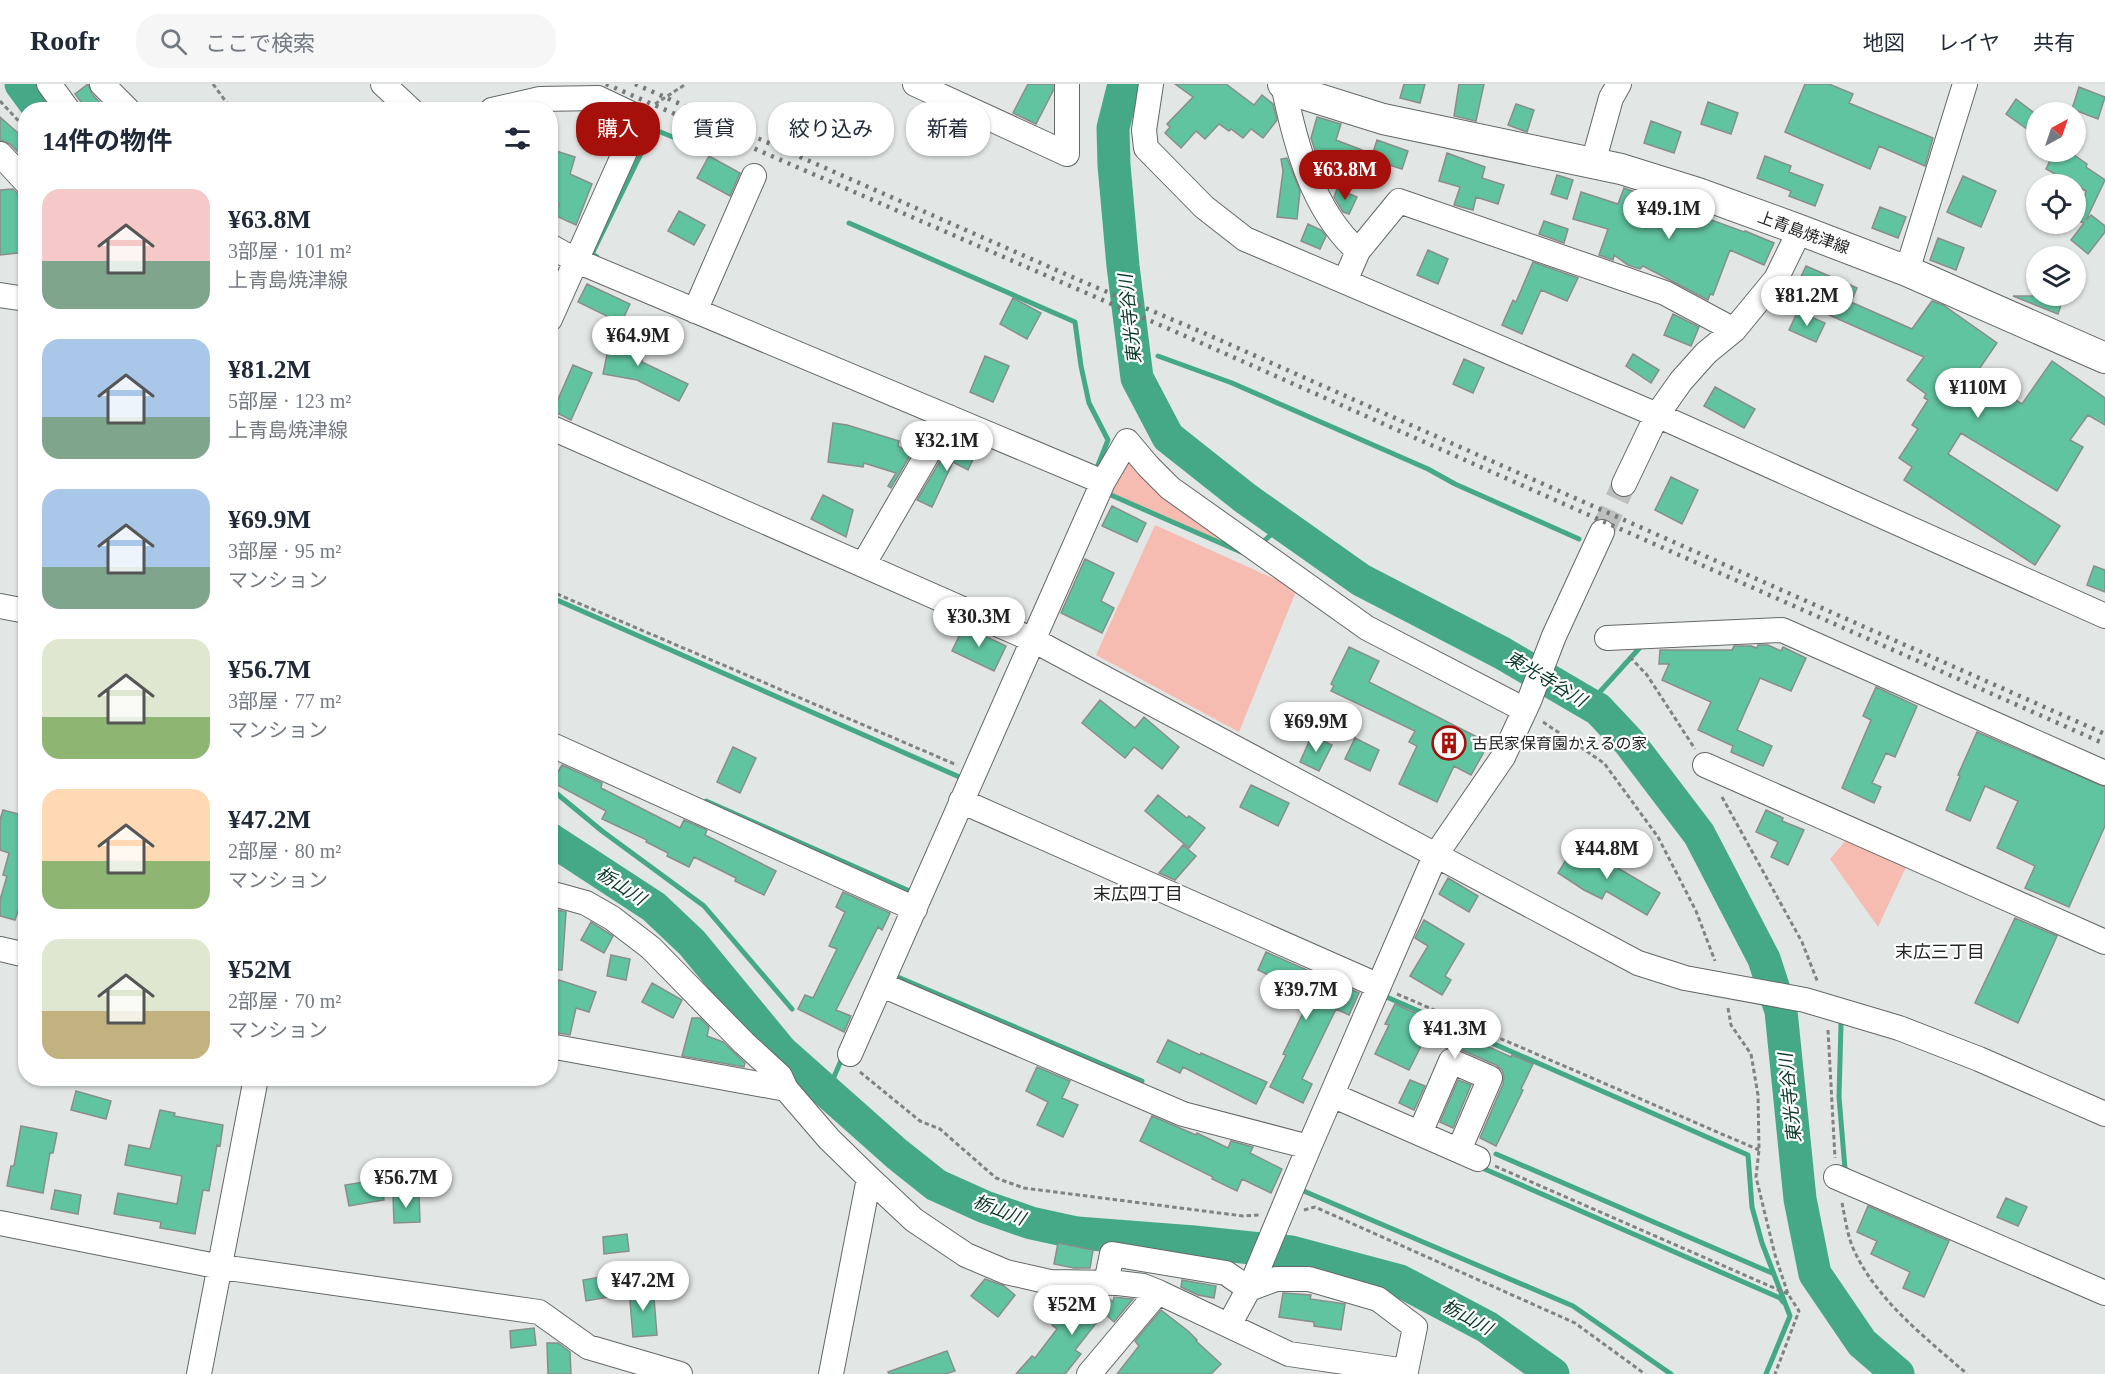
<!DOCTYPE html>
<html lang="ja">
<head>
<meta charset="utf-8">
<style>
  body { margin:0; font-family:"Times New Roman","Noto Sans JP",serif; background:#f6f6f7; color:#1f2937; height:100vh; display:flex; flex-direction:column; font-size:22px; white-space:nowrap }
  * { box-sizing:border-box; margin:0 }
  p { font-size:20px; color:#747a83 }
  .icon { flex:none; width:33px; height:33px; fill:none; stroke:currentColor; stroke-width:2; stroke-linecap:round; stroke-linejoin:round }
  .map { position:relative; flex:1; overflow:hidden }
  .details { position:absolute; left:18px; top:18px; width:540px; height:984px; display:flex; flex-direction:column; background:#fff; border-radius:24px; box-shadow:0 2px 4px #0004 }
  .details>* { flex:none }
  .top-card { position:absolute; left:576px; top:18px; width:570px; height:54px; display:flex; gap:12px }
  .needle { width:39px; rotate:40deg }
  .controls { position:absolute; left:2026px; top:18px; display:grid; gap:12px }
  .controls a { display:grid; place-items:center; width:60px; height:60px; border-radius:50%; background:#fff; box-shadow:0 2px 4px #0004; font-size:30px }
  .price { position:absolute; translate:-50% -51px; padding:0 14px; border-radius:21px; background:#fff; color:#222; font-size:20px; line-height:39px; filter:drop-shadow(0 2px 3px #0008) }
  .price::after { content:''; position:absolute; left:50%; top:36px; width:18px; height:14px; margin-left:-9px; background:inherit; clip-path:polygon(0 0,100% 0,50% 100%) }
  .price.active { background:#a5100b; color:#fff }
  ul { padding:0; list-style:none }
  li { display:flex; align-items:center; gap:18px; height:150px; padding:0 24px }
  li span { display:grid; place-items:center; flex:none; width:168px; height:120px; border-radius:18px; color:#555 }
  li>.icon { margin-inline-start:auto }
  span .icon { width:72px; height:72px; fill:#fffc; stroke-width:1 }
  li b { font-size:26px }
  h2 { display:flex; justify-content:space-between; align-items:center; height:72px; padding:0 24px; font-size:26px }
  .chip { padding:0 21px; border-radius:24px; background:#fff; box-shadow:0 2px 4px #0004; font-size:21px; line-height:54px }
  .chip.active { background:#a5100b; color:#fff }
  header { display:flex; align-items:center; gap:36px; box-sizing:border-box; height:84px; padding:0 30px; background:#fff; border-bottom:2px solid #e0e1e3 }
  header strong { font-size:28px }
  nav { display:flex; gap:33px; margin-inline-start:auto; font-size:21px }
  .search { width:420px; height:54px; background:#f6f6f7; display:flex; align-items:center; gap:15px; box-sizing:border-box; padding:0 21px; border-radius:24px; color:#747a83; font-size:22px }
  .map>svg:first-child { display:block }
  .green { fill:#f6bcb2 }
  .lines { fill:none; stroke-linecap:round; stroke-linejoin:round }
  .stream { stroke:#45a987; stroke-width:5 }
  .river { stroke:#45a987; stroke-width:33 }
  .building { fill:#61c4a0; stroke:#898d8b; stroke-width:1.5 }
  .minor-tunnel { stroke:#bcbfbe; stroke-width:24; stroke-dasharray:24 12; stroke-linecap:butt }
  .minor-casing { stroke:#646866; stroke-width:26 }
  .major-casing { stroke:#646866; stroke-width:32 }
  .path { stroke:#818382; stroke-width:3; stroke-dasharray:4.5 3; stroke-linecap:butt }
  .minor { stroke:#fff; stroke-width:24 }
  .major { stroke:#fff; stroke-width:30 }
  .rail { stroke:#767877; stroke-width:4.5; stroke-dasharray:3 6; stroke-linecap:butt }
  .labels { text-anchor:middle; stroke-width:4.5; stroke-linejoin:round; paint-order:stroke }
  .street-label { font-size:16px; fill:#232424; stroke:#fff }
  .poi-label { font-size:16px; fill:#232424; stroke:#fff; text-anchor:start }
  .water-label { font-size:18px; font-style:italic; fill:#093729; stroke:#fff }
  .neighbourhood-label { font-size:18px; fill:#232424; stroke:#fff }
</style>
</head>
<body>
<header>
<strong>Roofr</strong>
<div class="search"><svg class="icon" aria-label="search" viewBox="0 0 24 24"><circle cx="10" cy="10" r="6"/><path d="M15 15l6 6"/></svg>ここで検索</div>
<nav><a>地図</a><a>レイヤ</a><a>共有</a></nav>
</header>
<div class="map">
<svg width="2105" height="1290" viewBox="0 0 2105 1290">
  <rect width="100%" height="100%" fill="#e2e6e4"/>
  <!-- green -->
  <path class="green" d="M1125 371 1241 467 1110 411Z
    M1155 441 1297 505 1239 648 1096 571Z
    M1847 755 1907 781 1878 843 1830 775Z"/>
  <g class="lines">
    <!-- stream -->
    <path class="stream" d="M849 139 1075 238 1081 282 1089 319 1108 356 1095 389
      M597 173 592 170 653 45 695 62
      M1158 272 1232 299 1428 385 1455 400 1579 455
      M1104 408 1241 468
      M1260 461 1282 440
      M550 513 964 695
      M1589 620 1644 559
      M550 704 602 747 704 822 792 925
      M706 717 914 809
      M893 891 1142 997
      M1382 911 1748 1071 1752 1123 1762 1159 1790 1232 1766 1290
      M1841 940 1839 1013 1845 1085 1850 1088
      M827 1009 843 972
      M1496 1070 1772 1189
      M1480 1083 1780 1214 1783 1218
      M1299 1105 1573 1222 1671 1290"/>
    <!-- river -->
    <path class="river" d="M21 0 40 26
      M1124 0 1113 44 1114 81 1123 182 1137 294 1168 353 1245 414 1361 496 1502 569 1589 620 1598 625 1629 658 1699 750 1764 875 1781 927 1800 1115 1815 1190 1862 1259 1898 1290
      M550 755 654 823 692 859 781 967 897 1070 936 1101 985 1123 1031 1139 1077 1149 1194 1158 1291 1168 1400 1197 1487 1243 1553 1290"/>
  </g>
  <!-- building -->
  <path class="building" d="M88 0 92 10 107 26H87L75 10Z
    M1028 0H1053V7L1036 40 1013 29Z
    M1175 0H1226L1254 21 1262 11 1273 20 1277 36 1263 54 1251 45 1243 54 1231 45 1229 47 1219 40 1205 55 1196 47 1181 64 1165 49 1170 43 1167 40 1193 13Z
    M1404 0H1425L1420 19 1400 14Z
    M1459 0H1484L1476 37 1454 32Z
    M1805 0H1829L1853 10 1849 19 1933 54 1925 82 1879 62 1870 85 1785 48Z
    M2079 3 2105 13 2098 35 2072 25Z
    M2016 15 2037 31V39L2031 48 2006 30Z
    M1708 18 1738 29 1731 50 1701 40Z
    M1516 20 1534 26 1527 48 1508 41Z
    M0 33 26 56V66L21 71 10 60 0 56Z
    M1317 33 1341 40 1336 56 1362 66 1351 95 1321 86 1311 54Z
    M1651 37 1681 48 1674 69 1644 59Z
    M1377 56 1408 67 1402 85 1371 75Z
    M550 65 575 73 570 90 592 100 576 141 554 131 559 120 550 116Z
    M2054 68H2070L2087 80 2086 83 2105 96 2086 136 2091 131 2105 142V148L2088 170 2071 156 2084 139 2079 137 2086 107 2046 85Z
    M1447 69 1485 83 1482 94 1504 101 1498 120 1476 113 1473 126 1454 121 1460 103 1439 97Z
    M709 72 740 89 730 112 697 94Z
    M1765 72 1791 82 1789 88 1823 101 1815 122 1789 112 1791 107 1757 94Z
    M1287 74 1300 107 1297 135 1277 133 1283 87 1281 75Z
    M1557 91 1573 96 1567 115 1551 110Z
    M1963 92 1996 107 1981 143 1947 128Z
    M1624 104 1744 148 1745 147 1774 159 1764 181 1730 166 1713 211 1710 210 1708 216 1643 182 1640 185 1628 181 1614 171 1613 176 1599 171 1608 145 1573 135 1581 108 1618 120Z
    M13 105 18 110 22 148 26 147V168L0 171V106Z
    M1337 105 1357 113 1349 130 1343 128 1334 113Z
    M1880 123 1906 133 1898 154 1872 144Z
    M679 127 705 141 694 161 668 147Z
    M1544 137 1568 145 1564 159 1539 150Z
    M1308 140 1321 146 1326 152 1320 165 1301 157Z
    M1938 154 1964 164 1956 186 1930 176Z
    M1428 166 1448 175 1438 200 1417 191Z
    M1533 178 1578 194 1567 217 1541 206 1522 250 1502 241 1513 216 1516 218Z
    M1806 182 1857 204 1851 218 1912 245 1932 217 1943 221 1997 259 1975 291 2022 320 2052 277 2105 314V341L2088 331 2070 356 2083 363 2057 407 1961 349 1948 370 2060 442 2035 481 1904 396 1912 383 1899 374 1918 345 1912 341 1928 316 1924 314 1926 310 1907 296 1924 273 1827 230 1834 212 1799 197Z
    M587 200 630 220 621 239 578 218Z
    M2013 212H2064L2058 230Z
    M1013 214 1041 229 1027 255 1000 240Z
    M1798 227 1825 239 1816 258 1789 246Z
    M1673 230 1699 243 1691 262 1664 251Z
    M623 242 632 268 643 270 642 278 688 300 679 317 637 296 603 290 610 256 607 248Z
    M1633 270 1659 286 1651 299 1626 282Z
    M985 272 1009 282 993 318 970 308Z
    M1464 275 1484 284 1473 309 1453 300Z
    M573 281 592 289 571 336 553 327Z
    M1715 303 1755 325 1744 344 1704 322Z
    M833 339 847 341 899 357 898 362 911 370 891 404 888 402 896 389 864 379 863 383 828 378Z
    M961 357 978 365 968 386 953 378 932 423 917 416 943 372 952 376Z
    M1671 393 1698 406 1682 440 1655 426Z
    M823 411 853 426 846 453 811 435Z
    M1112 422 1146 439 1137 458 1102 442Z
    M1085 475 1114 489 1101 517 1114 524 1102 549 1061 529Z
    M2094 482 2105 486V508L2087 501Z
    M964 542 1006 562 994 587 952 567Z
    M1758 561H1768L1781 567 1783 563 1806 574 1791 607 1760 594 1737 646 1772 662 1763 682 1731 668 1733 662 1698 646 1711 618 1662 596 1669 580H1659L1660 566H1732L1734 562H1751L1757 564Z
    M1349 563 1379 577 1369 598 1489 659 1471 691 1454 682 1437 718 1399 700 1417 662 1409 658 1415 647 1331 607 1334 602 1331 600Z
    M1876 603 1917 622 1895 673 1886 669 1872 699 1881 703 1874 719 1842 704 1871 636 1863 632Z
    M1100 616 1135 644 1144 633 1179 663 1162 685 1134 663 1125 674 1082 639Z
    M1977 648 2105 703V742L2069 823 2025 804 2035 782 1997 764 2018 717 1985 702 1970 737 1946 726 1960 692 1958 691Z
    M1312 651 1332 661 1319 687 1300 678Z
    M1355 654 1379 666 1370 687 1345 675Z
    M733 663 756 674 740 709 717 698Z
    M562 681 602 699 601 704 680 744 684 736 707 746 705 751 776 787 764 811 735 797 736 794 694 773 689 783 667 772 668 769 646 758 647 756 602 735 606 727 552 698Z
    M1251 701 1289 719 1278 742 1240 723Z
    M1158 711 1187 734 1189 732 1205 744 1189 764 1145 727Z
    M3 726 26 732V826L19 824 15 836 0 832V816L7 792 3 791 9 769 0 766V736Z
    M1766 726 1783 734 1782 737 1804 746 1788 781 1771 773 1778 758 1756 748Z
    M1183 761 1196 772 1175 796 1159 789Z
    M1575 761 1611 780 1660 809 1647 831 1606 807 1602 815 1584 806 1558 789Z
    M1448 794 1478 812 1469 828 1439 810Z
    M843 808 890 829 882 846 878 843 836 926 851 932 844 948 798 925 805 911 813 914 837 865 829 862 845 828 836 823Z
    M550 824 566 828 562 886H550Z
    M2015 834 2057 852 2018 939 1975 919Z
    M1424 836 1464 860 1445 892 1451 896 1442 911 1410 892 1428 862 1415 854Z
    M591 838 613 852 604 869 581 856Z
    M1266 868 1359 909 1349 931 1336 925 1302 995 1312 1000 1303 1019 1270 1003 1286 971 1283 970 1306 923 1302 921 1307 910 1258 886Z
    M611 871 630 875 626 896 607 892Z
    M559 896 596 908 589 928 576 924 570 951 551 948 556 921 550 919V911Z
    M652 899 682 916 673 934 642 918Z
    M1395 920 1511 973 1512 971 1533 980 1521 1005 1523 1006 1496 1062 1480 1054 1503 1000 1504 993 1502 986 1496 981 1457 964H1446L1425 954 1409 986 1375 970 1389 941 1385 940Z
    M692 934H700L709 943 707 952 723 958 745 979 744 983 682 972Z
    M1168 956 1200 971 1201 969 1267 998 1256 1020 1183 983 1180 989 1157 978Z
    M1037 983 1070 997 1062 1014 1078 1021 1063 1053 1037 1041 1048 1018 1026 1007Z
    M1410 996 1425 1002 1414 1026 1399 1019Z
    M1458 996 1471 1001 1453 1044 1440 1038Z
    M76 1007 111 1017 106 1035 71 1026Z
    M160 1026 175 1029 174 1032 223 1041 220 1062 217 1061 209 1107 203 1106 195 1150 160 1144 161 1138 114 1130 118 1109 177 1120 182 1092 125 1081 129 1061 150 1065Z
    M1152 1032 1196 1051 1197 1049 1228 1064 1231 1057 1253 1063 1250 1069 1282 1085 1271 1109 1242 1095 1237 1107 1212 1095 1213 1093 1140 1057Z
    M21 1042 57 1049 53 1069H50L43 1109 7 1102 11 1082H14Z
    M381 1095 384 1116 349 1122 345 1101Z
    M55 1106 81 1111 78 1130 51 1125Z
    M419 1111 420 1138 394 1139 393 1112Z
    M2006 1114 2027 1123 2018 1142 1997 1133Z
    M1868 1122 1949 1157 1924 1213 1903 1204 1910 1188 1871 1170 1877 1157 1857 1148Z
    M627 1150 629 1167 604 1170 603 1153Z
    M1058 1159 1093 1166 1090 1184H1074L1054 1180Z
    M618 1190 621 1211 586 1217 583 1196Z
    M985 1195 1004 1202 1015 1211 998 1233 971 1212Z
    M1182 1196 1216 1202 1214 1214 1198 1211 1181 1203Z
    M653 1202 657 1251 633 1253 629 1205Z
    M1283 1209 1311 1211 1310 1215 1345 1220 1341 1246 1314 1242V1238L1279 1233Z
    M1091 1213H1107L1113 1218 1114 1213 1133 1215 1114 1238 1104 1229 1075 1266 1081 1270 1065 1290H1016L1032 1272 1035 1274 1057 1245 1052 1241 1065 1224 1075 1232Z
    M1161 1226 1188 1247 1197 1256 1196 1257 1221 1280 1211 1290H1117L1139 1262 1135 1257Z
    M534 1244 536 1261 511 1264 510 1247Z
    M547 1259H558L570 1268 571 1290H548Z
    M947 1267 955 1287 945 1290H889L888 1288Z"/>
  <g class="lines">
    <!-- minor-tunnel -->
    <path class="minor-tunnel" d="M1602 448 1624 400"/>
    <!-- minor casing -->
    <g class="minor-casing">
      <path id="minor" d="M49 0 68 26
        M102 0 128 26
        M383 0 411 26
        M915 0 1067 70V0
        M1151 0 1144 46 1146 64 1204 123 1245 155 1657 331 2105 532
        M1283 0C1295 59 1312 126 1358 167
        M492 26 540 15 598 14 640 34 550 235
        M0 70 26 98
        M1593 79 1611 14 1619 0
        M550 162 577 177 1103 398
        M1907 187 1965 0
        M1345 197 1358 167 1399 117 1665 209 1734 246
        M0 211 26 215
        M695 227 754 92
        M550 343 1033 556 1638 879 1685 894 1805 916 1899 944 1979 975 2105 1030
        M1624 400 1657 331 1681 297 1706 269 1734 246 1776 195 1800 146
        M863 481 949 333
        M0 522 26 527
        M1607 554 1782 546 2105 689
        M550 660 915 825
        M1705 681 2105 858
        M961 717 1379 902
        M550 809 586 819 612 834 651 864 744 959 780 992 786 1005 829 1055 869 1094 914 1136 966 1171 1006 1188 1050 1198 1118 1199 1143 1202 1158 1208
        M0 865 26 871
        M882 901 1183 1030 1309 1063
        M550 962 786 1005
        M850 970 1103 398 1127 357 1148 382 1170 404 1367 544 1525 626
        M1332 1011 1478 1075
        M1420 1049 1451 977 1490 994 1459 1066
        M1836 1093 2105 1209
        M0 1139 221 1183 539 1228 588 1263 680 1290
        M1106 1199 1112 1170 1226 1189 1249 1205 1276 1195H1309L1378 1215 1415 1243 1406 1287
        M1229 1241 1253 1197 1309 1063 1435 772 1503 673 1529 617 1554 552 1602 448
        M199 1290 256 994
        M831 1290 869 1094
        M1089 1290 1158 1208 1289 1270 1406 1287 1405 1290"/>
    </g>
    <!-- major casing -->
    <g class="major-casing">
      <path id="major" d="M1283 0 1303 10 1383 35 1621 85 1698 109 1800 146 1907 187 2105 274"/>
    </g>
    <!-- path -->
    <path class="path" d="M213 0 232 26
      M0 17 26 45
      M655 20 686 0
      M550 507 957 681
      M1630 573 1647 591 1695 665
      M1543 638 1604 679 1658 753 1696 827 1715 877
      M1722 713 1802 858 1818 899
      M1397 910 1759 1066
      M1728 924 1731 941 1751 970 1758 1011 1759 1066 1756 1093 1775 1171 1788 1210 1799 1227 1775 1290
      M1828 946 1835 1074
      M860 988 920 1037 940 1045 996 1094 1024 1104 1243 1132 1259 1131
      M1495 1082 1788 1210
      M1842 1119C1845 1133 1847 1150 1853 1164 1876 1216 1925 1253 1967 1290
      M1304 1126 1315 1123 1575 1239 1645 1290"/>
    <!-- minor -->
    <use href="#minor" class="minor"/>
    <!-- major -->
    <use href="#major" class="major"/>
    <!-- rail -->
    <path class="rail" d="M606 0 1199 258 2105 660
      M635 0 1079 196 1204 249 2105 650"/>
  </g>
  <!-- icons -->
  <defs>
    <g id="building-ring" transform="scale(1.725)"><circle r="9.5" fill="#fff" stroke="#a5100b" stroke-width="1.5"/><path d="M-4-6H4V6H1V3H-1V6H-4ZM-2.5-4.3h1.7v1.8h-1.7ZM.8-4.3h1.7v1.8H.8ZM-2.5-1h1.7V.8h-1.7ZM.8-1h1.7V.8H.8Z" fill="#a5100b"/></g>
  </defs>
  <g fill-rule="evenodd">
    <use href="#building-ring" x="1449" y="659"/>
  </g>
  <g class="labels">
    <!-- street labels -->
    <g class="street-label">
      <text transform="translate(1804 148) rotate(20)" y="6">上青島焼津線</text>
    </g>
    <!-- poi labels -->
    <g class="poi-label">
      <text x="1472" y="665">古民家保育園かえるの家</text>
    </g>
    <!-- water labels -->
    <g class="water-label">
      <text transform="translate(1130 235) rotate(-96)" y="6">東光寺谷川</text>
      <text transform="translate(1546 595) rotate(31)" y="6">東光寺谷川</text>
      <text transform="translate(621 802) rotate(33)" y="6">栃山川</text>
      <text transform="translate(1790 1014) rotate(-96)" y="6">東光寺谷川</text>
      <text transform="translate(999 1126) rotate(21)" y="6">栃山川</text>
      <text transform="translate(1467 1233) rotate(29)" y="6">栃山川</text>
    </g>
    <!-- neighbourhood labels -->
    <g class="neighbourhood-label">
      <text x="1138" y="816">末広四丁目</text>
      <text x="1940" y="874">末広三丁目</text>
    </g>
  </g>
</svg>
<div class="controls">
<a><svg class="needle" viewBox="-14 -14 28 28"><path d="M0-13l5 13h-10z" fill="#e53935"/><path d="M0 13l5-13h-10z" fill="#747a83"/></svg></a>
<a><svg class="icon" aria-label="locate" viewBox="0 0 24 24"><circle cx="12" cy="12" r="6"/><path d="M12 2v4M12 18v4M2 12h4M18 12h4"/></svg></a>
<a><svg class="icon" aria-label="layers" viewBox="0 0 24 24"><path d="M12 4l9 5-9 5-9-5zM3 14l9 5 9-5"/></svg></a>
</div>
<b class="price active" style="left:1345px;top:117px">¥63.8M</b>
<b class="price" style="left:1669px;top:156px">¥49.1M</b>
<b class="price" style="left:1807px;top:243px">¥81.2M</b>
<b class="price" style="left:638px;top:283px">¥64.9M</b>
<b class="price" style="left:1978px;top:335px">¥110M</b>
<b class="price" style="left:947px;top:388px">¥32.1M</b>
<b class="price" style="left:979px;top:564px">¥30.3M</b>
<b class="price" style="left:1316px;top:669px">¥69.9M</b>
<b class="price" style="left:1607px;top:796px">¥44.8M</b>
<b class="price" style="left:1306px;top:937px">¥39.7M</b>
<b class="price" style="left:1455px;top:976px">¥41.3M</b>
<b class="price" style="left:406px;top:1125px">¥56.7M</b>
<b class="price" style="left:643px;top:1228px">¥47.2M</b>
<b class="price" style="left:1072px;top:1252px">¥52M</b>
<div class="top-card">
<a class="chip active">購入</a>
<a class="chip">賃貸</a>
<a class="chip">絞り込み</a>
<a class="chip">新着</a>
</div>
<section class="details">
<h2>14件の物件<svg class="icon" aria-label="filters" viewBox="0 0 24 24"><path d="M4 7h16M4 17h16"/><circle cx="9" cy="7" r="2"/><circle cx="15" cy="17" r="2"/></svg></h2>
<ul>
<li><span style="background:linear-gradient(#f6c9c9 60%,#7fa58c 0)"><svg class="icon" aria-label="home" viewBox="0 0 24 24"><path d="M3 11l9-7 9 7M6 9v11h12V9"/></svg></span><div><b>¥63.8M</b><p>3部屋 · 101 m²</p><p>上青島焼津線</p></div></li>
<li><span style="background:linear-gradient(#a9c7e8 65%,#7fa58c 0)"><svg class="icon" aria-label="home" viewBox="0 0 24 24"><path d="M3 11l9-7 9 7M6 9v11h12V9"/></svg></span><div><b>¥81.2M</b><p>5部屋 · 123 m²</p><p>上青島焼津線</p></div></li>
<li><span style="background:linear-gradient(#a9c7e8 65%,#7fa58c 0)"><svg class="icon" aria-label="home" viewBox="0 0 24 24"><path d="M3 11l9-7 9 7M6 9v11h12V9"/></svg></span><div><b>¥69.9M</b><p>3部屋 · 95 m²</p><p>マンション</p></div></li>
<li><span style="background:linear-gradient(#dfe7d0 65%,#8fb573 0)"><svg class="icon" aria-label="home" viewBox="0 0 24 24"><path d="M3 11l9-7 9 7M6 9v11h12V9"/></svg></span><div><b>¥56.7M</b><p>3部屋 · 77 m²</p><p>マンション</p></div></li>
<li><span style="background:linear-gradient(#ffd9b3 60%,#8fb573 0)"><svg class="icon" aria-label="home" viewBox="0 0 24 24"><path d="M3 11l9-7 9 7M6 9v11h12V9"/></svg></span><div><b>¥47.2M</b><p>2部屋 · 80 m²</p><p>マンション</p></div></li>
<li><span style="background:linear-gradient(#dfe7d0 60%,#c2b280 0)"><svg class="icon" aria-label="home" viewBox="0 0 24 24"><path d="M3 11l9-7 9 7M6 9v11h12V9"/></svg></span><div><b>¥52M</b><p>2部屋 · 70 m²</p><p>マンション</p></div></li>
</ul>
</section>
</div>
</body>
</html>
